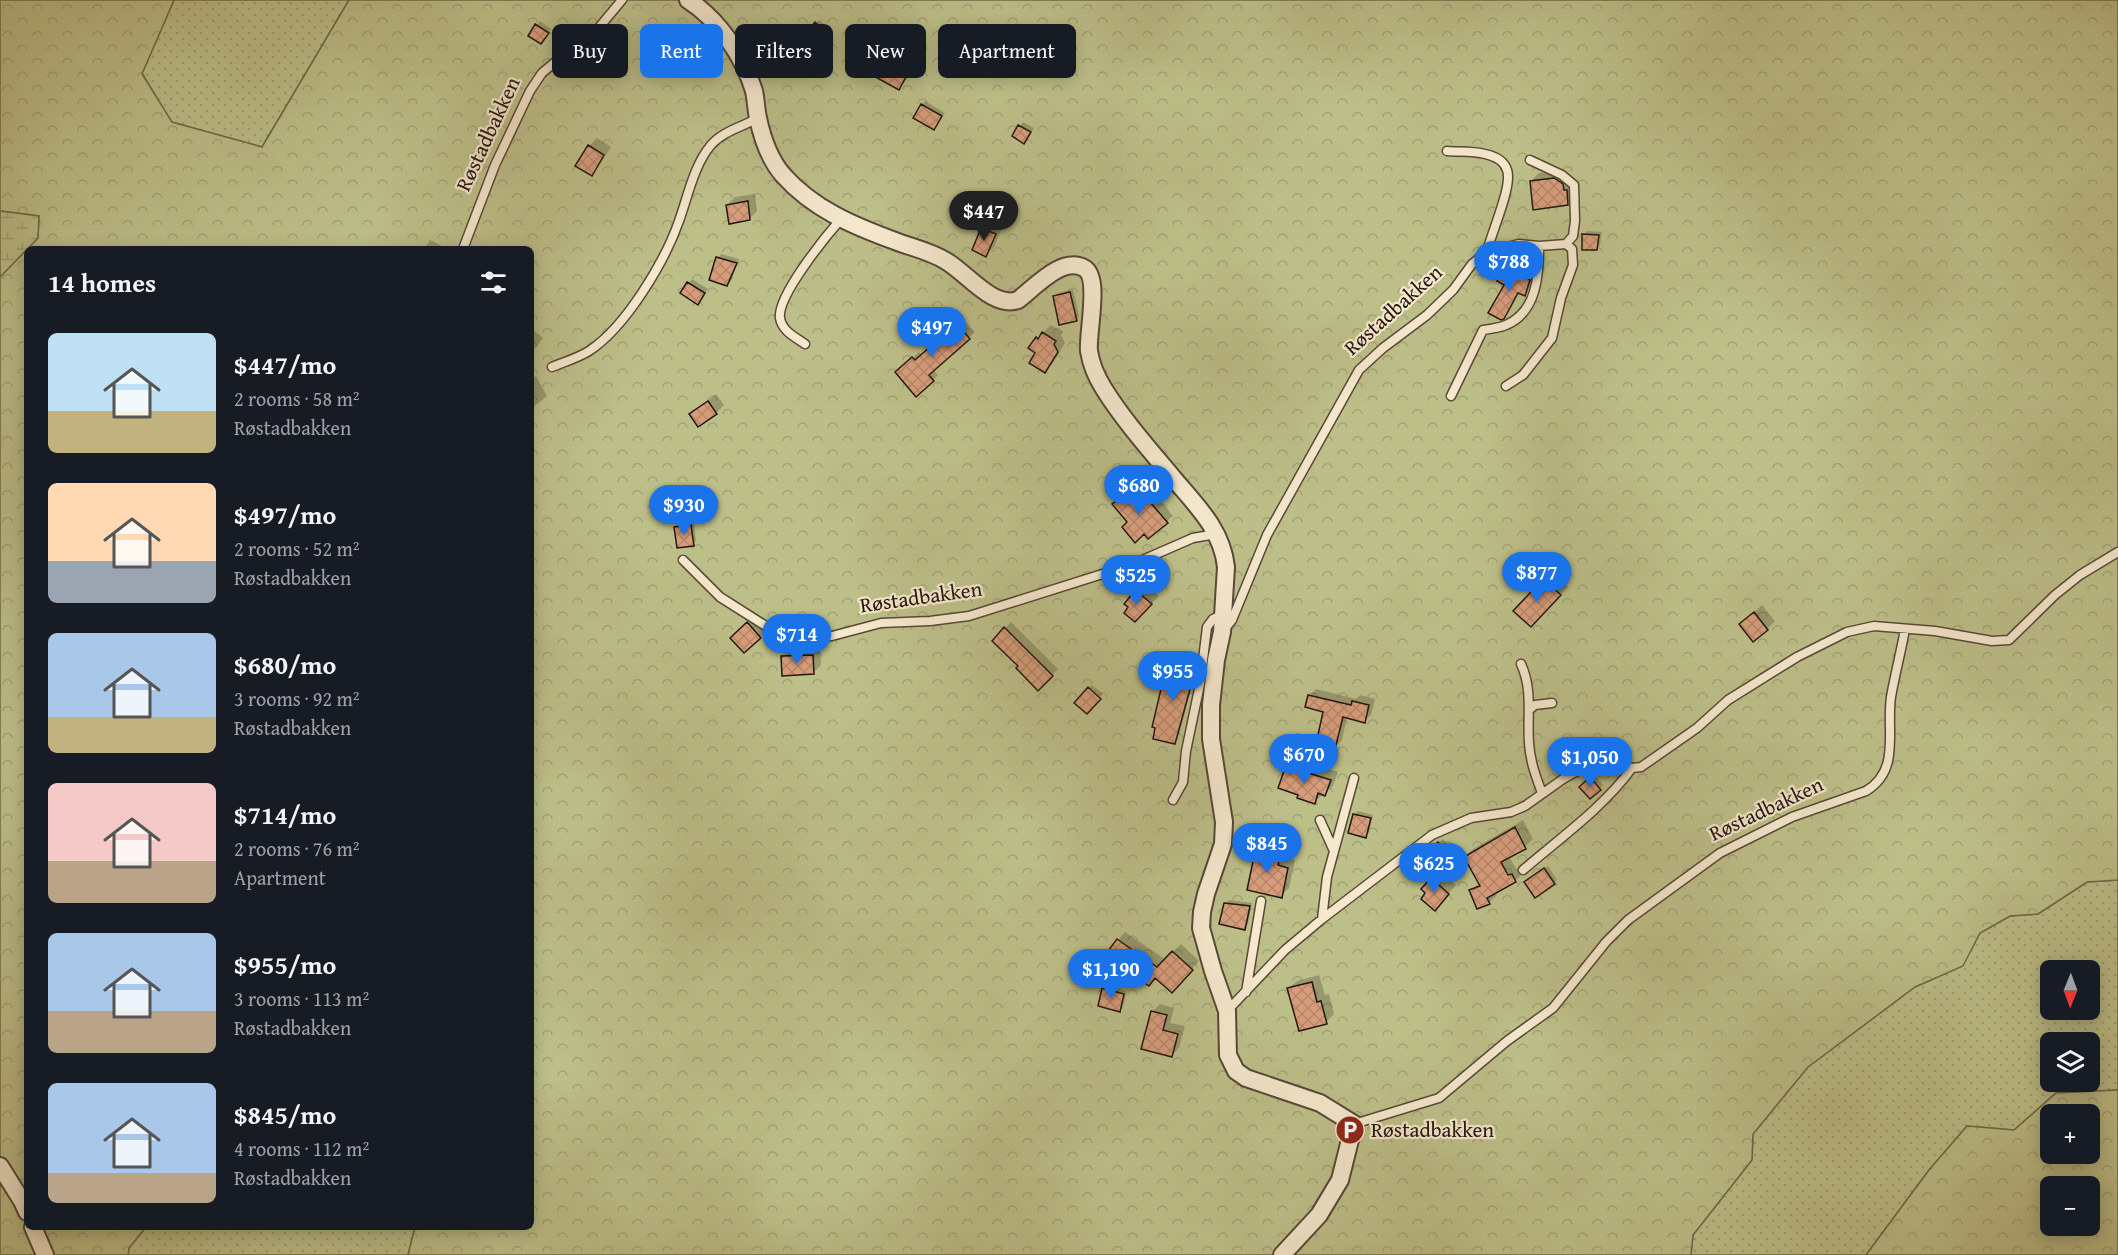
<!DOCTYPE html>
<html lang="en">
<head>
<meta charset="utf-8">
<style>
  body { margin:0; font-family:"Gentium Book Plus",serif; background:#20242c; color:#f1f3f6; height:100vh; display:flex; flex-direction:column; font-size:22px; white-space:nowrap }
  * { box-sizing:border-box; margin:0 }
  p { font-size:20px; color:#9ea1a6 }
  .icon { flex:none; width:33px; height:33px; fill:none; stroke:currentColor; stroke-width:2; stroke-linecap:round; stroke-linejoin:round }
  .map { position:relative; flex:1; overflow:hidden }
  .sheet { position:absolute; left:24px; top:246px; width:510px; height:984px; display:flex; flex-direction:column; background:#171b24; border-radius:9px; box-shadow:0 3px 15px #0003 }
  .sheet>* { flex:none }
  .banner { position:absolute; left:552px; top:24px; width:570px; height:54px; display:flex; gap:12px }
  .needle { width:39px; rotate:181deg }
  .tools { position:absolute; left:2040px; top:960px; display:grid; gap:12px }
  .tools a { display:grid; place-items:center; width:60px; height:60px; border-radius:9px; background:#171b24; box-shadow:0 3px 15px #0003; font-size:30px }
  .price { position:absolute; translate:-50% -51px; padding:0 14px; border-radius:21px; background:#1a73e8; color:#fff; font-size:20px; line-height:39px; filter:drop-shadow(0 2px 3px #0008) }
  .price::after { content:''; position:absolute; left:50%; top:36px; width:18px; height:14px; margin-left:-9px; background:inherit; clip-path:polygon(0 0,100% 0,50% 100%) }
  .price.selected { background:#222; color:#fff }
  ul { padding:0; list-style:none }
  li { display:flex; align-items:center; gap:18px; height:150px; padding:0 24px }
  li span { display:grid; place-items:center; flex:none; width:168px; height:120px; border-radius:9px; color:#555 }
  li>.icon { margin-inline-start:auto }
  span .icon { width:72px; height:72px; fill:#fffc; stroke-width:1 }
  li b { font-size:26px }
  h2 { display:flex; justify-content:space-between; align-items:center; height:72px; padding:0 24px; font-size:26px }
  .chip { padding:0 21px; border-radius:9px; background:#171b24; box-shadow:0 3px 15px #0003; font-size:21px; line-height:54px }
  .chip.selected { background:#1a73e8; color:#fff }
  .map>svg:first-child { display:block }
  .grass { fill:url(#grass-dots); stroke:#706b4c; stroke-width:1.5; fill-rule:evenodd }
  .forest { fill:url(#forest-crowns); stroke:#706b4c; stroke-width:1.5; fill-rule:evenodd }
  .wetland { fill:url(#wetland-marsh); stroke:#706b4c; stroke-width:1.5 }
  .shadow { fill:#0003 }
  .building { fill:url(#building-cross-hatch); stroke:#241710; stroke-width:1.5 }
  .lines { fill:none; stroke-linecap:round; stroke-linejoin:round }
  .lane-casing { stroke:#574838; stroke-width:11 }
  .street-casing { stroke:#574838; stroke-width:20 }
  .lane { stroke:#f5e8cd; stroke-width:8 }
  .street { stroke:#f5e8cd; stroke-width:16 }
  .labels { text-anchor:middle; stroke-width:4.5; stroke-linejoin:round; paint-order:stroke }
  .street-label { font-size:21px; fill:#241710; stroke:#f5e8cd }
  .poi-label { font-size:21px; fill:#241710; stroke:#f5e8cd; text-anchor:start }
</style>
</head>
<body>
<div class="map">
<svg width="2118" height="1255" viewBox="0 0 2118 1255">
  <defs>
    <pattern id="grass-dots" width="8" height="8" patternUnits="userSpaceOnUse" patternTransform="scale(1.5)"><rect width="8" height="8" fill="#bdbf89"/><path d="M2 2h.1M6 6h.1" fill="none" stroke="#a2a375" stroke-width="1.8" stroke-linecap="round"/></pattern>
    <pattern id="forest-crowns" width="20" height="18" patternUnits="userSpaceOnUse" patternTransform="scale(1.5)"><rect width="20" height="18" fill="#bdbf89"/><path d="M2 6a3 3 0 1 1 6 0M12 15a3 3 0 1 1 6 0" fill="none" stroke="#a2a375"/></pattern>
    <pattern id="wetland-marsh" width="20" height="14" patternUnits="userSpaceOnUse" patternTransform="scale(1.5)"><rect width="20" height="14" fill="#bdbf89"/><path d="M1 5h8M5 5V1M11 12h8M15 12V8" fill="none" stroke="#a2a375"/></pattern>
    <pattern id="building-cross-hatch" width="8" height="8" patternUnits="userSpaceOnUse" patternTransform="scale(1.5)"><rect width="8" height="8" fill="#d79d7b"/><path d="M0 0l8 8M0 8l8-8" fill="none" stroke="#b88669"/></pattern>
  </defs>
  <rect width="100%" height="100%" fill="#f0dbb2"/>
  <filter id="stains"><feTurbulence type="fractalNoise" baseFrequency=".00333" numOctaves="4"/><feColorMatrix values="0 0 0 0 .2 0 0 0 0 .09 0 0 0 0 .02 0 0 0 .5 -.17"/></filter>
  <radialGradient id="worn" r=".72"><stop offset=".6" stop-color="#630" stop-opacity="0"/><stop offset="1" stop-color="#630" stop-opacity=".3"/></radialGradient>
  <!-- grass -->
  <path class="grass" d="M174 0H349L262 147 171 122 142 73Z
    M2118 880V1090L2056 1093 2014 1130 1967 1126 1929 1170 1866 1255H1691L1693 1235 1752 1160 1753 1134 1808 1067 1915 987 1962 966 1980 933 2010 916 2038 914 2087 882ZM2050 970H2090V1010H2050ZM2050 1042H2090V1082H2050Z
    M146 1227H415L408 1255H128L129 1248Z"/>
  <!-- forest -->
  <path class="forest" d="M0 0H174L142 74 172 122 262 147 349 0H2118V880L2087 882 2038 914 2010 916 1980 933 1963 966 1915 987 1808 1067 1753 1134 1752 1160 1693 1235 1691 1255H408L415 1227H531V249H27L38 238 39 216 0 211Z
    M27 249V1227H146L129 1248 128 1255H0V277Z
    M2118 1090V1255H1866L1929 1170 1967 1126 2014 1130 2056 1093ZM2050 1114H2090V1154H2050ZM2050 1186H2090V1226H2050Z"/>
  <!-- wetland -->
  <path class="wetland" d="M0 211 39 216 38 238 0 277Z"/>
  <!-- shadow -->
  <path class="shadow" d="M819 20 831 30 819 44 807 33Z
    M540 21 551 29 544 39 530 35Z
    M890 42 905 52 902 58 915 65 906 80 898 88 882 50Z
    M925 101 945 113 934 128 922 105Z
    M1023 122 1034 128 1024 142 1014 136Z
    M597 138 611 147 599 166 591 174 589 146Z
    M1562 171 1570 176 1575 196 1567 204 1531 181 1539 173Z
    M755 194 757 211 749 219 727 205 735 197Z
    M990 221 1003 226 994 247 986 255 983 229Z
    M1587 231 1602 232 1600 245 1596 248 1584 235Z
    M430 240 442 246 441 249H424Z
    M721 254 739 259 731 281 727 284 717 258Z
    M1510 263 1533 276 1528 291 1525 295 1519 292 1503 318 1506 284 1499 280Z
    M692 279 708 289 701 299 682 293Z
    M1073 289 1079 316 1076 319 1054 297 1058 293Z
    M959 315 975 332 933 369 938 375 933 380 902 367 919 352 922 356 942 338 944 328Z
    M1051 325 1063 332 1061 335 1065 343 1053 363 1045 371 1037 353V338Z
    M531 328 543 338 532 352 531 351Z
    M536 376 547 396 531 409V379Z
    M716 394 724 405 716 413 691 414Z
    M1135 483 1144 494 1150 488 1173 516 1166 522H1129L1123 493Z
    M694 522 696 541 693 544 676 528 679 524Z
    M1552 572 1568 587 1531 625 1515 611Z
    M1144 584 1159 596 1135 620 1137 591Z
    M1762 605 1775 621 1767 629 1741 624Z
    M756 616 768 629 744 651 740 630Z
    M1011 622 1058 669 1038 689 1020 666 994 641Z
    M820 648 821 665 813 673 783 657 791 649Z
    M1176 658 1198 663 1178 739 1174 742 1168 668Z
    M1092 685 1103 694 1087 712 1076 702Z
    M1316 689 1356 699 1360 695 1375 699 1371 715 1364 721 1347 717 1342 740 1335 747 1325 711 1309 696Z
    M1294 761 1311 767 1314 764 1338 772 1333 786 1314 802 1300 794 1286 769Z
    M1594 775 1603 785 1590 797 1581 787Z
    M1358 811 1373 815 1369 832 1365 836 1354 814Z
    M1523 820 1533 839 1525 847 1509 856 1516 869 1520 867 1523 873 1515 881 1495 892 1497 895 1489 903 1471 891 1479 883 1465 857 1473 849Z
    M1443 839 1454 852 1438 866 1427 853Z
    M1265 840 1288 845 1285 858 1295 860 1289 888 1281 896 1257 848Z
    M1548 866 1557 880 1554 883 1530 879Z
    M1440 871 1456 885 1442 901 1432 879Z
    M1229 900 1252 903 1248 924 1244 928 1225 904Z
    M1125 932 1166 960 1181 944 1199 961 1180 983 1156 977 1149 984 1118 940Z
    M1319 975 1325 995 1329 994 1334 1014 1326 1022 1289 988 1297 981Z
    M1107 986 1127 991 1123 1007 1119 1010 1104 989Z
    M1160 1004 1174 1008 1170 1023 1185 1026 1179 1048 1171 1056 1152 1012Z"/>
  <!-- building -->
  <path class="building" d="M815 22 829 35 819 46 805 34Z
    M535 24 549 33 541 44 528 36Z
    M881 49 896 57 898 60 895 66 908 73 899 90 868 73Z
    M921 104 942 116 934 130 913 118Z
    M1018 125 1031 132 1024 144 1012 136Z
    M588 145 604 155 592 176 575 166Z
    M1554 178 1563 184 1564 190H1567L1568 205 1533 210 1530 181Z
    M748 201 750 220 729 224 726 205Z
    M981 228 996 234 986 257 972 250Z
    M1582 234 1599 235 1597 250H1582Z
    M716 257 737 263 727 286 709 280Z
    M1505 266 1530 280 1525 296 1518 293 1504 319 1501 320 1488 313 1504 285 1497 281Z
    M687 282 705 293 698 305 680 293Z
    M1070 292 1077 321 1059 325 1053 296Z
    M953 319 970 339 929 375 934 381 916 397 895 372 912 357 915 360 940 338 936 334Z
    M1042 332 1056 341 1054 344 1058 352 1045 373 1029 363 1035 353 1028 348 1036 337 1038 339Z
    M708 401 717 414 698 427 689 414Z
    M1127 488 1137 499 1143 494 1168 523 1148 539 1144 534 1135 543 1122 527 1127 522 1112 504 1116 501 1114 499Z
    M691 525 694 546 677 548 674 527Z
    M1543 579 1561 595 1531 627 1513 611Z
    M1135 590 1152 604 1135 622 1124 613 1128 607 1124 604Z
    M1754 612 1768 630 1753 642 1739 624Z
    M747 622 761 638 744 653 730 638Z
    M1004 627 1053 676 1038 691 1016 668 1018 666 992 641Z
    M813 655 814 674 782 676 781 656Z
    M1171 661 1196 667 1175 744 1153 739 1155 728 1152 727 1166 668H1169Z
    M1088 687 1101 699 1087 714 1074 703Z
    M1308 695 1351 705 1352 701 1369 705 1365 723 1343 717 1335 749 1316 744 1323 712 1305 707Z
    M1285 768 1304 775 1305 772 1331 780 1325 796 1318 793 1315 804 1297 798 1298 795 1278 788Z
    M1590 777 1601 790 1590 799 1579 787Z
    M1353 814 1371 818 1366 838 1348 833Z
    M1515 827 1526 849 1501 862 1508 875 1512 874 1516 882 1487 898 1490 904 1477 909 1469 890 1480 886 1464 857Z
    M1438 842 1451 856 1438 868 1425 853Z
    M1256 847 1281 852 1278 865 1288 868 1282 898 1247 890Z
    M1544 868 1555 884 1535 898 1524 882Z
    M1431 878 1449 894 1435 911 1421 899 1425 893 1421 889Z
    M1224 903 1250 906 1245 930 1219 924Z
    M1117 939 1157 967 1172 951 1193 970 1172 993 1155 978 1149 986 1105 955Z
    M1312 982 1317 1002 1321 1001 1327 1024 1299 1031 1287 988Z
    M1102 988 1124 994 1120 1012 1098 1006Z
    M1151 1011 1167 1015 1163 1030 1178 1034 1172 1057 1141 1049Z"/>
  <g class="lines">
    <!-- lane casing -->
    <g class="lane-casing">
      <path id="lane" d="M1447 151C1459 152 1473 151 1485 154 1494 156 1504 160 1507 170 1513 186 1491 233 1487 252
        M1530 160 1562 175 1574 185 1575 221 1573 236 1566 244
        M463 249 495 165 530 91 542 73 566 53 591 37 622 0
        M805 344C795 337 782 331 780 318 777 296 826 236 841 219
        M552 367C564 362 578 358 589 351 626 327 665 261 679 221 688 196 694 165 711 145 723 131 742 127 758 118
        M1451 396 1483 330C1490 329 1499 328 1506 325 1537 312 1539 275 1539 246
        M683 560 720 597 780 635 808 638 832 636 881 623 930 621 969 616 1131 565 1193 538 1216 534
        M1224 630 1232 620 1267 535 1359 370 1383 348 1427 315 1453 290 1472 264 1487 252 1519 244 1539 246 1566 244 1572 249 1573 265 1561 298 1552 338 1523 375 1506 386
        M1521 664C1533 690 1527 716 1529 743 1530 761 1536 777 1542 793
        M1529 710 1535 705 1552 703
        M1173 800 1183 782 1186 751 1200 684 1207 627 1213 619 1222 615
        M1320 820 1334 851
        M1523 870C1560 838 1603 808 1632 768
        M1322 919 1327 877 1354 778
        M1246 992 1261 901
        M1227 1011 1285 950 1322 919 1432 835 1471 818 1511 812 1525 806 1563 779 1588 765 1614 761 1632 768 1641 767 1697 728 1728 700 1797 657 1847 632 1874 626 1935 631 1992 641 2009 640 2055 595 2080 575 2118 552
        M1354 1124 1439 1098 1507 1041 1553 1008 1606 942 1628 920 1720 853 1792 817 1866 791C1901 770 1886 731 1891 697 1895 674 1901 652 1905 629"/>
    </g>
    <!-- street casing -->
    <g class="street-casing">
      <path id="street" d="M688 0C718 19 744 57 754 91 756 100 756 109 758 118 762 137 770 160 783 175 813 209 854 226 895 241 913 248 930 251 946 261 967 273 993 309 1018 300 1035 287 1062 256 1084 268 1101 277 1087 333 1089 351 1091 364 1097 378 1104 389 1124 421 1150 450 1174 479 1197 506 1222 530 1226 567L1222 632 1216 660 1211 705V739L1224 822 1223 844 1206 894 1202 912 1201 928 1213 971 1227 1011 1228 1055 1236 1071 1246 1078 1320 1103 1354 1124 1340 1180 1319 1215 1282 1255
        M0 1166 22 1201 27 1212
        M33 1227 45 1255"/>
    </g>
    <!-- lane -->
    <use href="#lane" class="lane"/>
    <!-- street -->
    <use href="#street" class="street"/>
  </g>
  <!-- icons -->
  <defs>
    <g id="parking-disc" transform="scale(1.5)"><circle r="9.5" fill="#8f2418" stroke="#f5e8cd"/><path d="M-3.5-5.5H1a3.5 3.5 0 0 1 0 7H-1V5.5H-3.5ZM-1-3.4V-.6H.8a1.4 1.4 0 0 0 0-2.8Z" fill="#fff"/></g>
  </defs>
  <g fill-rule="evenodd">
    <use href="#parking-disc" x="1350" y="1130"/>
  </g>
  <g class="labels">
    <!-- street labels -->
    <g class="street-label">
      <text transform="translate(488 134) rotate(-65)" y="7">Røstadbakken</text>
      <text transform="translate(1393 310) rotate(-42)" y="7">Røstadbakken</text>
      <text transform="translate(921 597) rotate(-8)" y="7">Røstadbakken</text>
      <text transform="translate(1766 809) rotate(-25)" y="7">Røstadbakken</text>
    </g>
    <!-- poi labels -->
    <g class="poi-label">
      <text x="1371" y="1137">Røstadbakken</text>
    </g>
  </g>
  <rect width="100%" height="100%" filter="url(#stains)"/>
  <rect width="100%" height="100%" fill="url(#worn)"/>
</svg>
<div class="tools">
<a><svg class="needle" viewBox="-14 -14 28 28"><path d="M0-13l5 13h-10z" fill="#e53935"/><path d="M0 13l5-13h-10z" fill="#9ea1a6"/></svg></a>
<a><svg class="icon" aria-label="layers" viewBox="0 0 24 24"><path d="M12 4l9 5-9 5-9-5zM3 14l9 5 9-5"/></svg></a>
<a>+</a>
<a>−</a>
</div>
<b class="price selected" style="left:984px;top:242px">$447</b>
<b class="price" style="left:1509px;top:292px">$788</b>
<b class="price" style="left:932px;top:358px">$497</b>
<b class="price" style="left:1139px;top:516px">$680</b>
<b class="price" style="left:684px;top:536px">$930</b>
<b class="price" style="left:1537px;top:603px">$877</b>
<b class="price" style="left:1136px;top:606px">$525</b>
<b class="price" style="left:797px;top:665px">$714</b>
<b class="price" style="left:1173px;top:702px">$955</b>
<b class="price" style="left:1304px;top:785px">$670</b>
<b class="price" style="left:1590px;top:788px">$1,050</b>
<b class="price" style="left:1267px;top:874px">$845</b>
<b class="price" style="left:1434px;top:894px">$625</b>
<b class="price" style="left:1111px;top:1000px">$1,190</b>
<div class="banner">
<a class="chip">Buy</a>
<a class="chip selected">Rent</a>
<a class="chip">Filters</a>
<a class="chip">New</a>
<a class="chip">Apartment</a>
</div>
<section class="sheet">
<h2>14 homes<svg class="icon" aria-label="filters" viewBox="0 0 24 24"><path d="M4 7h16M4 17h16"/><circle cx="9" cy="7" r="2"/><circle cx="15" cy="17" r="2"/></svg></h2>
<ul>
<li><span style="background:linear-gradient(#bfe0f5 65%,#c2b280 0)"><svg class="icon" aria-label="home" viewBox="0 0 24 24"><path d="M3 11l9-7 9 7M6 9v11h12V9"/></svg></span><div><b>$447/mo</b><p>2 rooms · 58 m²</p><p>Røstadbakken</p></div></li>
<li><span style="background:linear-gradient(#ffd9b3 65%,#9aa5b1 0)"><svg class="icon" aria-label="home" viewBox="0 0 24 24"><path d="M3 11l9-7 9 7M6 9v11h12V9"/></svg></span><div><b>$497/mo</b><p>2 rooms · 52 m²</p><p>Røstadbakken</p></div></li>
<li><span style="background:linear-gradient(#a9c7e8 70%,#c2b280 0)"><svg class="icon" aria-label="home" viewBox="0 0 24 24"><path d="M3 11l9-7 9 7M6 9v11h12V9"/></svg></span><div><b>$680/mo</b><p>3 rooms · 92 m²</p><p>Røstadbakken</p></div></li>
<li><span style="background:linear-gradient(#f6c9c9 65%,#b9a48a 0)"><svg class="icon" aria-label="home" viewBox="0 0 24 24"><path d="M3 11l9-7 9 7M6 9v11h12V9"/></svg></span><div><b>$714/mo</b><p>2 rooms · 76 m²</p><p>Apartment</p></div></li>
<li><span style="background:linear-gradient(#a9c7e8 65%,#b9a48a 0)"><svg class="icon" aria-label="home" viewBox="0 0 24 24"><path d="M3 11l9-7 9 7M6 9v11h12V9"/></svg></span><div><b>$955/mo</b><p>3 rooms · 113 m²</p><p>Røstadbakken</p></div></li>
<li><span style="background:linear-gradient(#a9c7e8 75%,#b9a48a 0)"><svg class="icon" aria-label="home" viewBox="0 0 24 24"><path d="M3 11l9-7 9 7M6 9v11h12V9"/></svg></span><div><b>$845/mo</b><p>4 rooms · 112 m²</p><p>Røstadbakken</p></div></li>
</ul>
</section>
</div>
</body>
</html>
